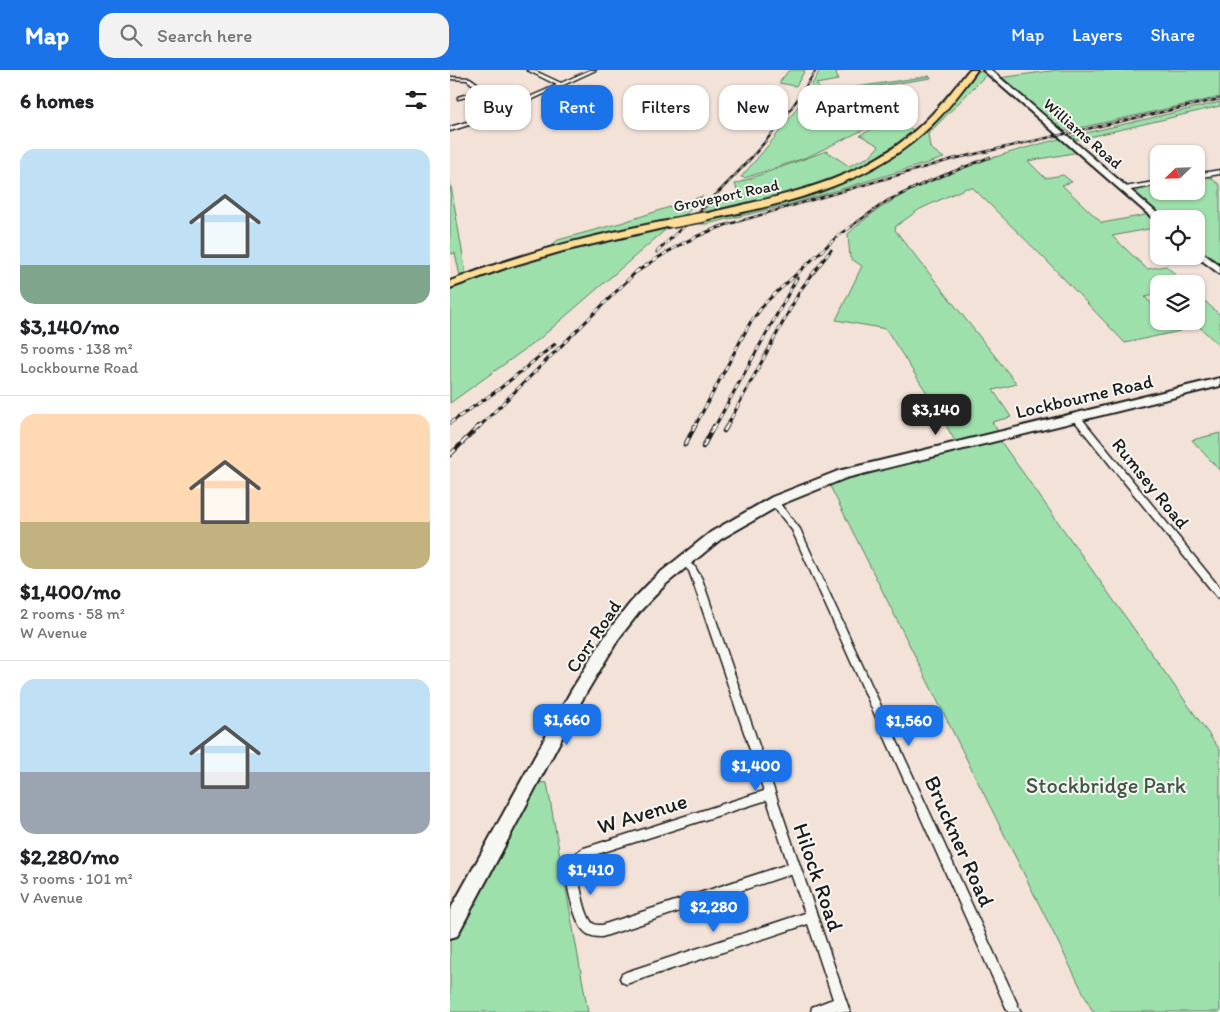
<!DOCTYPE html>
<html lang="en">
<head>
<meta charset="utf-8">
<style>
  body { margin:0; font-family:Itim,sans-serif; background:#f2f2f2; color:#202124; height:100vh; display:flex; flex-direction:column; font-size:19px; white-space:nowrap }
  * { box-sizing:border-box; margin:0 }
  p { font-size:16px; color:#757577 }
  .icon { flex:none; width:28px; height:28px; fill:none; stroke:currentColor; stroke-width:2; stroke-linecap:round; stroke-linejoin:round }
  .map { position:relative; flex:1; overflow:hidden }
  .sheet { display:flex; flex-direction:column; background:#fff; width:450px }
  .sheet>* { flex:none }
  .banner { position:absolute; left:15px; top:15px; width:475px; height:45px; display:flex; gap:10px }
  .needle { width:32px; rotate:247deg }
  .buttons { position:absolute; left:700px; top:75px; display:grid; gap:10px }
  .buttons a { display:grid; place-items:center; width:55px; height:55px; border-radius:10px; background:#fff; box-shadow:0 1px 4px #0004; font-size:25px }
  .price { position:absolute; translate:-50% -42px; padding:0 11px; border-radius:10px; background:#1a73e8; color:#fff; font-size:16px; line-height:32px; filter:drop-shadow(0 1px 2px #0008) }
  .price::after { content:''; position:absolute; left:50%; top:30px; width:15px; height:11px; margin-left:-8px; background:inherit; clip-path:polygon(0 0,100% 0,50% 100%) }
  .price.active { background:#222; color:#fff }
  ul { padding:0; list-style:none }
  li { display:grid; align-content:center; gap:10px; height:265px; padding:0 20px }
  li+li { border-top:1px solid #e0e0e0 }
  li span { display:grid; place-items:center; height:155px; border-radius:15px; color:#555 }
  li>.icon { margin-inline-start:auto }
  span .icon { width:90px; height:90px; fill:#fffc; stroke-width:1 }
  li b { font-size:21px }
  h2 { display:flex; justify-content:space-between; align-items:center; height:60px; padding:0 20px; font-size:21px }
  .chip { padding:0 18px; border-radius:15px; background:#fff; box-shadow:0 1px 4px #0004; font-size:18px; line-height:45px }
  .chip.active { background:#1a73e8; color:#fff }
  header { display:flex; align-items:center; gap:30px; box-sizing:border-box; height:70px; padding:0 25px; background:#1a73e8; color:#fff }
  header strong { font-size:24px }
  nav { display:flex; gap:28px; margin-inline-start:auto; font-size:18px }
  .search { width:350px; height:45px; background:#f2f2f2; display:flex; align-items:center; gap:12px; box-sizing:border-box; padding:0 18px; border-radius:15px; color:#757577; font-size:19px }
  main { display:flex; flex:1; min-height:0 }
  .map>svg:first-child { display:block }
  .green { fill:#9ee0ab; stroke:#5d7e64 }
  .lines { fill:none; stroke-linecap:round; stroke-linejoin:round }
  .street-casing { stroke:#1c1c1c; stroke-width:3 }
  .secondary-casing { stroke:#1c1c1c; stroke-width:4 }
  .primary-casing { stroke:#1c1c1c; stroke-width:4 }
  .street { fill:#f6f6f2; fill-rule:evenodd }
  .secondary { fill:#f6f6f2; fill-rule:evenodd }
  .primary { fill:#fcde96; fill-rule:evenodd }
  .rail-far2-casing { stroke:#1c1c1c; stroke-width:2.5 }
  .rail-far1-casing { stroke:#1c1c1c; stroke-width:3 }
  .rail-casing { stroke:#1c1c1c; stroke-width:4.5 }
  .rail-far2 { stroke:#f6f6f2; stroke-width:1; stroke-dasharray:4.5; stroke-linecap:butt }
  .rail-far1 { stroke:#f6f6f2; stroke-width:2; stroke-dasharray:5.5; stroke-linecap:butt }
  .rail { stroke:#f6f6f2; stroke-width:2.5; stroke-dasharray:8; stroke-linecap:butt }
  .primary-bridge-casing { stroke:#1c1c1c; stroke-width:12; stroke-linecap:butt }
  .primary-bridge { stroke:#fcde96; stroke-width:9 }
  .labels { text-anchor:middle; stroke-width:4; stroke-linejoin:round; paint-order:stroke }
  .far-street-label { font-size:16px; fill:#1c1c1c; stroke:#f6f6f2 }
  .street-label { font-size:19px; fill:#1c1c1c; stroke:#f6f6f2 }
  .near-park-label { font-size:22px; fill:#435747; stroke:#f6f6f2 }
  .near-street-label { font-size:22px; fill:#1c1c1c; stroke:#f6f6f2 }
</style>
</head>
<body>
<header>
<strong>Map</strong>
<div class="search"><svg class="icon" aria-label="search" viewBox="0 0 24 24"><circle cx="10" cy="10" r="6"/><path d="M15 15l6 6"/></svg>Search here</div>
<nav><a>Map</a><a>Layers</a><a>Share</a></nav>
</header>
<main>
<section class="sheet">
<h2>6 homes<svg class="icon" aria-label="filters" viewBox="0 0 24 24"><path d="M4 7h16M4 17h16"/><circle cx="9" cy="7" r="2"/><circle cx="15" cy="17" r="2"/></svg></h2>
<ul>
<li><span style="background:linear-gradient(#bfe0f5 75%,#7fa58c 0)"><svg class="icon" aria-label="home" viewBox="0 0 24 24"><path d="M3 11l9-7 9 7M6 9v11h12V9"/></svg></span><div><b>$3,140/mo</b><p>5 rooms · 138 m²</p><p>Lockbourne Road</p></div></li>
<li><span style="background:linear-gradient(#ffd9b3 70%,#c2b280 0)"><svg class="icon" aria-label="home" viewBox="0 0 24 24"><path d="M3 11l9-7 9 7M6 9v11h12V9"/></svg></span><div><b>$1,400/mo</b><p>2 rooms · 58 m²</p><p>W Avenue</p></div></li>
<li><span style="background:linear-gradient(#bfe0f5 60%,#9aa5b1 0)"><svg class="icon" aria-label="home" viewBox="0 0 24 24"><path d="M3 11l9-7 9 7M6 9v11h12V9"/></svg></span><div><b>$2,280/mo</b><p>3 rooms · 101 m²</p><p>V Avenue</p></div></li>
</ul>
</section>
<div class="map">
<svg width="770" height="942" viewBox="0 0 770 942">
  <rect width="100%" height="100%" fill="#f2e2d8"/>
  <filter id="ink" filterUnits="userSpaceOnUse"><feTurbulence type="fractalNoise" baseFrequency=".02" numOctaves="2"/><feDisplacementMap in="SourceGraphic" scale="10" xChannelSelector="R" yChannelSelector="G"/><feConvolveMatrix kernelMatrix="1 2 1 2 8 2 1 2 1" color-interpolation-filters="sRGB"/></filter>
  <g filter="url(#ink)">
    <!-- green -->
    <path class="green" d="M339 0H355L346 16 329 13Z
      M370 0H393L386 2 388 10 366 14 373 22 480 6 481 8 363 26 356 39 364 46H391L411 51 436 49 357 87 295 108 291 107C321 73 349 40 370 0Z
      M527 0 537 4 478 64 480 78 494 88 338 135 257 154H241L243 151 330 134 366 123 424 96 493 41Z
      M607 0H770V27L611 62 549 8Z
      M770 32V36L622 71 618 67Z
      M443 49 465 61C425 94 377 115 328 129 303 136 277 139 252 144L256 137 278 131 288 123 285 114 376 81 399 96 419 87 429 76 410 65Z
      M613 68 629 82 578 91 595 108 613 105 622 112 612 115 652 153 701 144 709 151V157L662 166 697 199 716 196 736 214H709V224L695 227 709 241V251H719L730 261 675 273 597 191 523 118H516L470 139 446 156 445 160 567 314 543 320 561 347 542 352 548 361 505 371 482 331 436 259 386 250 412 196 400 188 398 164C451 112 543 86 613 68Z
      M758 106 770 115V193L765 194 746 178V149H713L687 126V123L689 120 709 115V121H746V109Z
      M0 110 16 204 10 206 5 183 0 184Z
      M253 126 231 149 161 163 98 178 108 170 174 152Z
      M221 155 88 270 0 333V219L86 188 136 174Z
      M746 223 770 245V276L743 251H746Z
      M770 363V401L742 370Z
      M549 369 770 680V942H643L378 412Z
      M85 712 97 713 138 942H0V871Z"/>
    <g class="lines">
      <!-- street casing -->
      <g class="street-casing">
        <path id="street" d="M77 0H83L111 13 140 0H146L44 47 0 61V57L40 45 62 35 34 22 8 29V27L30 20 17 10 0 9V7L20 8 41 23 66 33 107 15Z
          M770 100V104L746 108V104Z
          M709 111V115L675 121 672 119 675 117Z
          M623 345H629L770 518V528L767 527 623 349 622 347Z
          M323 428 326 429 350 459 571 942H558L342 460 319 431Z
          M233 488 245 497 252 509 400 942H388L387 940 383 942H361L362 937 383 929 358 854 176 914 172 912 170 908 172 904 176 902 355 843 341 804 152 867C146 867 138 866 134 861 125 852 114 810 117 797 119 789 125 784 131 779L314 721 242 509 239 501 229 491 230 489ZM317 730 338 794 152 855C150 855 146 855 144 854 135 849 127 807 129 797L138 787Z"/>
      </g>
      <!-- secondary casing -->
      <g class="secondary-casing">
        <path id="secondary" d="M533 0H541L714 149H709V152L706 151Z
          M746 178 770 196V204L746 186Z
          M770 308V316L396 408 332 434 271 469 216 514 191 540 169 568 132 630 7 866 0 868V840L121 621 159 560 181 532 206 506 261 462 322 427 388 401Z"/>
      </g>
      <!-- primary casing -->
      <g class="primary-casing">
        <path id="primary" d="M519 0H527C511 22 493 46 472 64 412 117 331 135 254 150L249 147 250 145C327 126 408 114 468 58 487 41 503 20 519 0Z
          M222 150 226 151 227 153 226 155 113 181 58 197 0 218V211C72 183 146 164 222 150Z"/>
      </g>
      <!-- street -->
      <use href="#street" class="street"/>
      <!-- secondary -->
      <use href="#secondary" class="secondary"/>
      <!-- primary -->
      <use href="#primary" class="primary"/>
      <!-- rail-far2 casing -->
      <g class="rail-far2-casing">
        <path id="rail-far2" d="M233 157C283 109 331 61 366 0
          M269 157 503 89 770 29
          M400 157 437 131 477 112 540 87"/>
      </g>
      <!-- rail-far1 casing -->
      <g class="rail-far1-casing">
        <path id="rail-far1" d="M207 182 234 156
          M185 203C214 183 239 168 273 156
          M0 353 48 320 105 274
          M28 358 189 199
          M244 358 300 253 316 232 389 165 402 156
          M264 358 347 208
          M276 358 351 219 381 180"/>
      </g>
      <!-- rail casing -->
      <g class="rail-casing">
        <path id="rail" d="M274 361 277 356
          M235 375 245 356
          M253 377 264 356
          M0 385 29 356"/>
      </g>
      <!-- rail-far2 -->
      <use href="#rail-far2" class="rail-far2"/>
      <!-- rail-far1 -->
      <use href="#rail-far1" class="rail-far1"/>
      <!-- rail -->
      <use href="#rail" class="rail"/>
      <!-- primary-bridge casing -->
      <g class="primary-bridge-casing">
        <path id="primary-bridge" d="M222 153 254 147"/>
      </g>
      <!-- primary-bridge -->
      <use href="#primary-bridge" class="primary-bridge"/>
    </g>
  </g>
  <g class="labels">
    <!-- far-street labels -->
    <g class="far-street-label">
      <text transform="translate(633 63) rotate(41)" y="6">Williams Road</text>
      <text transform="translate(276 125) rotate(-12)" y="6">Groveport Road</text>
    </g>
    <!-- street labels -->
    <g class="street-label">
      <text transform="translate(634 326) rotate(-13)" y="7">Lockbourne Road</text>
      <text transform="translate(701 413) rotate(51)" y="7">Rumsey Road</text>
      <text transform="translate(143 566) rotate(-56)" y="7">Corr Road</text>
    </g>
    <!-- near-park labels -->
    <g class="near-park-label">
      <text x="656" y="723">Stockbridge Park</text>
    </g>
    <!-- near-street labels -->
    <g class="near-street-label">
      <text transform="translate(192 743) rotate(-17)" y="8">W Avenue</text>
      <text transform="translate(510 771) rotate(66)" y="8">Bruckner Road</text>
      <text transform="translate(369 807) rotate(71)" y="8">Hilock Road</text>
    </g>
  </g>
</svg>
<div class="buttons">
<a><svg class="needle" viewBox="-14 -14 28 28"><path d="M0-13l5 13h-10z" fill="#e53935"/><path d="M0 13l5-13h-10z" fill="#757577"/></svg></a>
<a><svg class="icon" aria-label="locate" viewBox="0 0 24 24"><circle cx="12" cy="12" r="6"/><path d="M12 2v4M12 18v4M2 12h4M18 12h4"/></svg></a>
<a><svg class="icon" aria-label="layers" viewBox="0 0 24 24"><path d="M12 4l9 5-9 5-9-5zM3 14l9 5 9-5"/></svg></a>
</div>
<b class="price active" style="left:486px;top:366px">$3,140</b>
<b class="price" style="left:117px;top:676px">$1,660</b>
<b class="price" style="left:459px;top:677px">$1,560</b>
<b class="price" style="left:306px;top:722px">$1,400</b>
<b class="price" style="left:141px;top:826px">$1,410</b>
<b class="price" style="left:264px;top:863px">$2,280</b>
<div class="banner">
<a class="chip">Buy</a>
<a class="chip active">Rent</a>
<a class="chip">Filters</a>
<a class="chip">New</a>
<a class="chip">Apartment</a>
</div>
</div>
</main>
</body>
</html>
